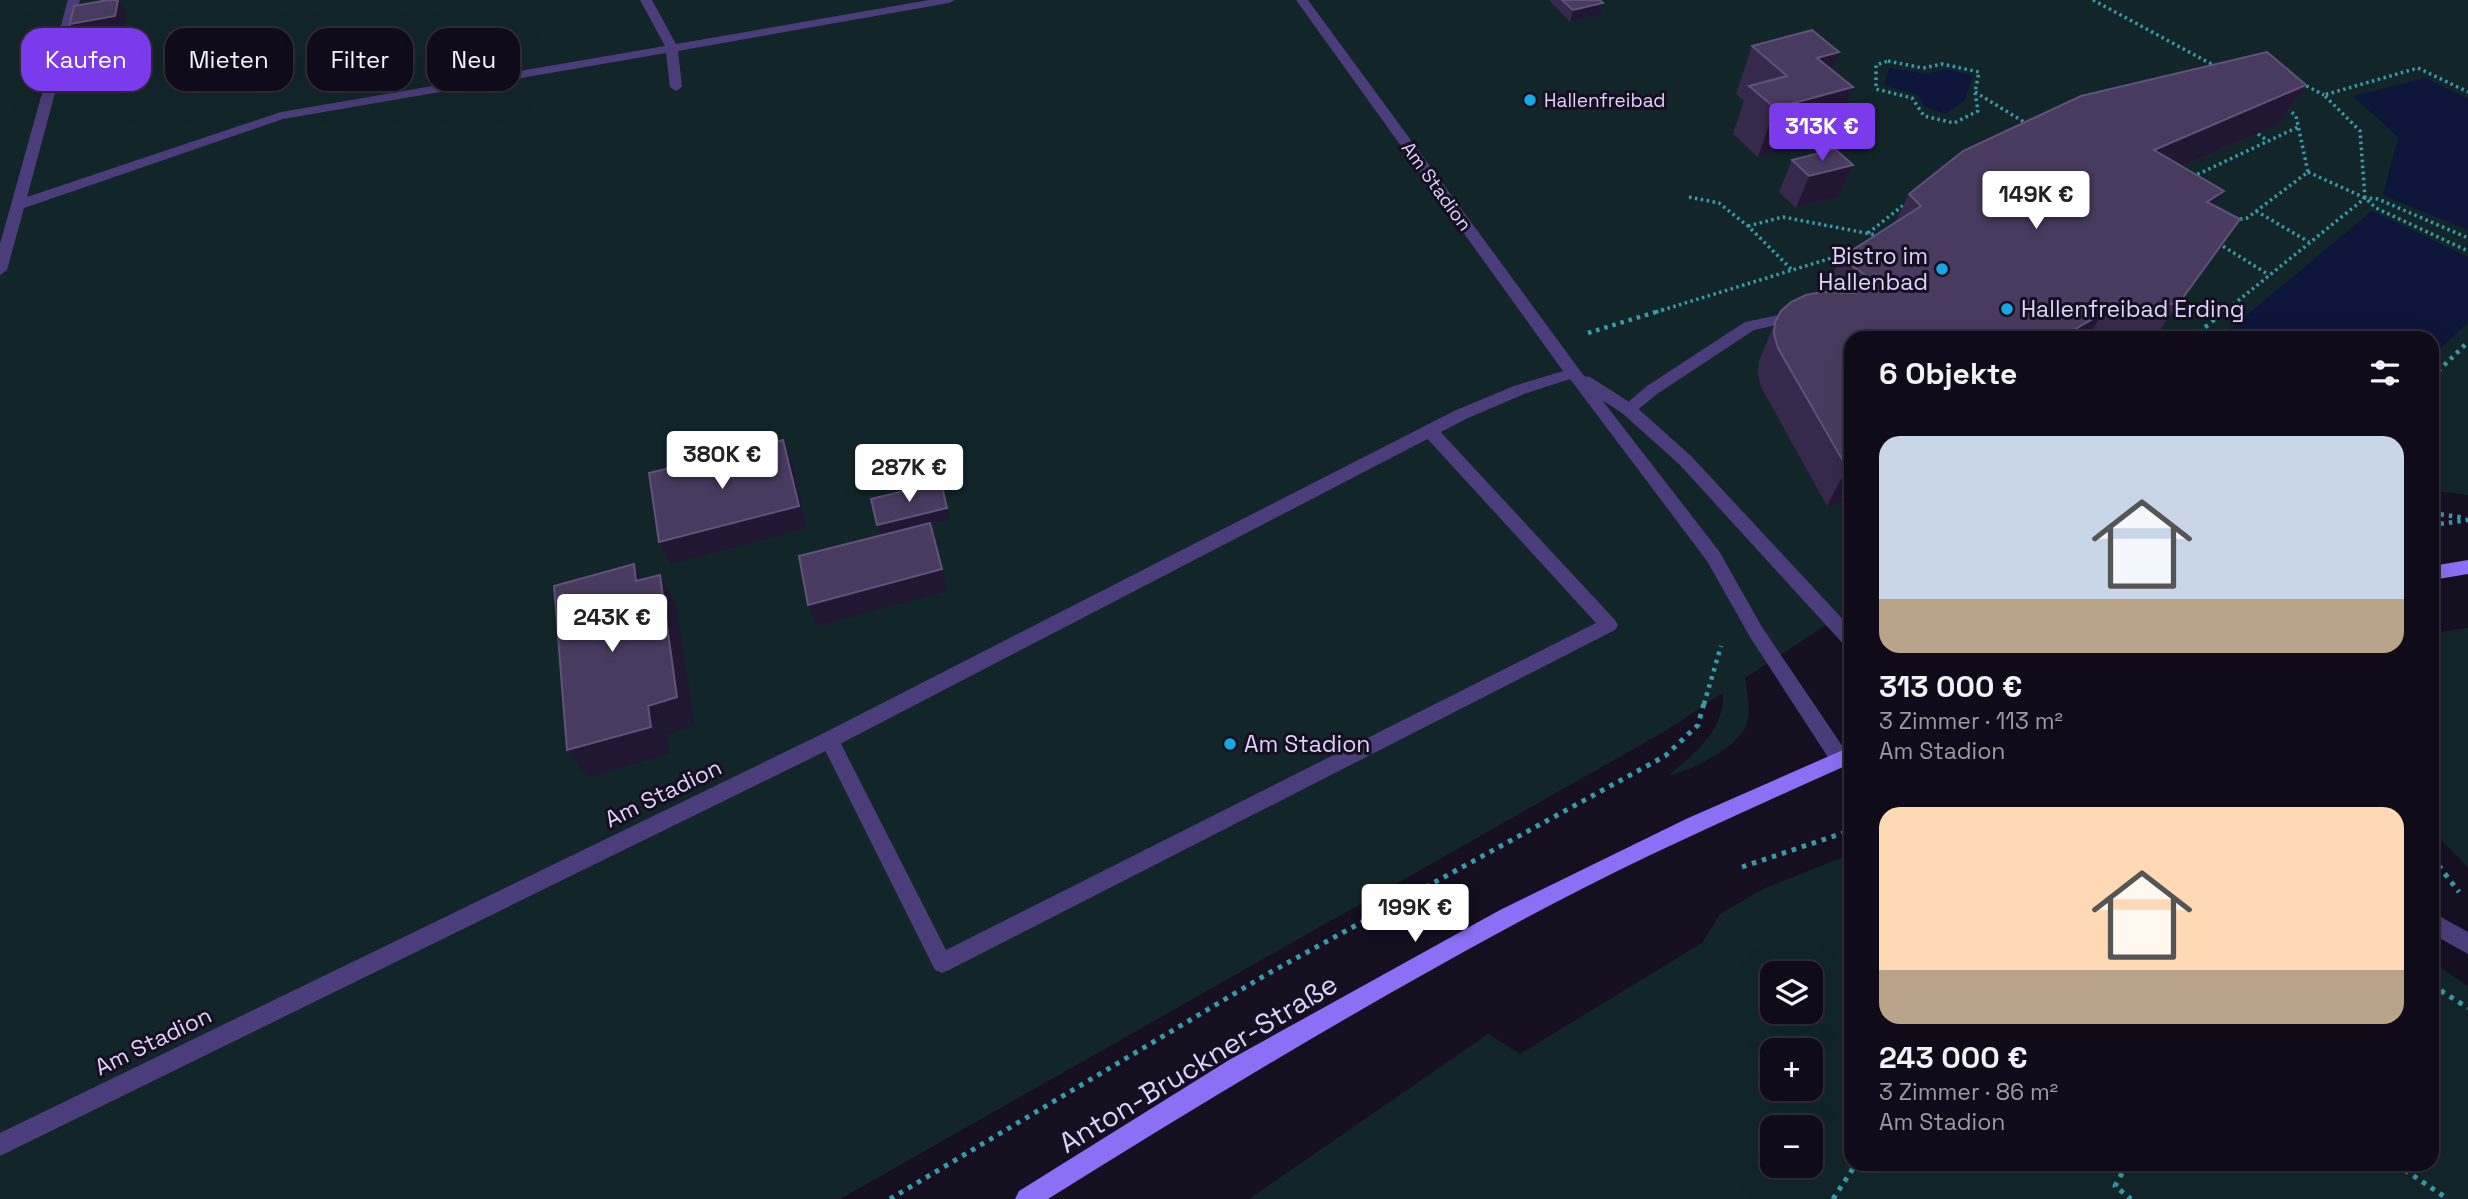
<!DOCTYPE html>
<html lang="de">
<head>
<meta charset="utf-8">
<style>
  body { margin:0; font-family:"Space Grotesk",sans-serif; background:#1e1925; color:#f1f3f6; height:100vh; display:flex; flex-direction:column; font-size:26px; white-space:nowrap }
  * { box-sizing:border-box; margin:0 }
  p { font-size:23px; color:#9c9ba2 }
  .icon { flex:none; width:38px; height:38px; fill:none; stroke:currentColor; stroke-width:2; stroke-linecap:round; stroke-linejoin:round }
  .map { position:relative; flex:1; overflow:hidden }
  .sheet { position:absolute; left:1844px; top:331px; width:595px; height:840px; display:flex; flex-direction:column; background:#100b18; border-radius:21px; box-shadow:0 7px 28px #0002,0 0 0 2px #302b37 }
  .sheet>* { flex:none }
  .hud { position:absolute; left:21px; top:28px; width:665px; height:63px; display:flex; gap:14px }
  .fabs { position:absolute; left:1760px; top:961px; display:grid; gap:14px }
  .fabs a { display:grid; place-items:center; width:63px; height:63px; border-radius:14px; background:#100b18; box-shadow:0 7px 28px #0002,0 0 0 2px #302b37; font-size:35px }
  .price { position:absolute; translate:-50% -60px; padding:0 16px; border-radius:7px; background:#fff; color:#222; font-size:23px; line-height:46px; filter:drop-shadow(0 2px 4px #0008) }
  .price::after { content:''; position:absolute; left:50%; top:42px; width:21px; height:16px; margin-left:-10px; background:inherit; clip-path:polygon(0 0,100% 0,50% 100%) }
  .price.active { background:#7c3aed; color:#fff }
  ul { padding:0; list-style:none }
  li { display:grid; align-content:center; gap:14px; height:371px; padding:0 35px }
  li span { display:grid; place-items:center; height:217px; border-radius:21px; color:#555 }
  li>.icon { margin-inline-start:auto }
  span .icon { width:126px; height:126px; fill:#fffc; stroke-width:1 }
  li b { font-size:30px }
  h2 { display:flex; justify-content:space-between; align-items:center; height:84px; padding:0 35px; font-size:30px }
  .pill { padding:0 24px; border-radius:21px; background:#100b18; box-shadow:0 7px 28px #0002,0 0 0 2px #302b37; font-size:24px; line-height:63px }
  .pill.active { background:#7c3aed; color:#fff }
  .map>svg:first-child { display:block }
  .green { fill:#122629; fill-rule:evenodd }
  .water { fill:#0d153b }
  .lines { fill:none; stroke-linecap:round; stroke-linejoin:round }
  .path-far2 { stroke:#379baa; stroke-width:3.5; stroke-dasharray:2.5 3.5; stroke-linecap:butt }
  .path-far1 { stroke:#379baa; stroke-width:4.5; stroke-dasharray:3.5 5; stroke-linecap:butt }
  .path { stroke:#379baa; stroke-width:5; stroke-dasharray:4.5 6; stroke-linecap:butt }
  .service { fill:#4b3d7b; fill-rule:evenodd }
  .minor { fill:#4b3d7b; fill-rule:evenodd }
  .secondary { fill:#8c6ff4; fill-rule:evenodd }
  .wall { fill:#37294c }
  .shaded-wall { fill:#221733 }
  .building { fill:#493b5f; stroke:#605278; stroke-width:2 }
  .poi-dot { fill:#11aae7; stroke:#150f20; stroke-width:2.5 }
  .labels { text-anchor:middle; stroke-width:6; stroke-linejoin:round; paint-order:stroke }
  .far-poi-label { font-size:19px; fill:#ded1fc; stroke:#150f20; text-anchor:start }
  .far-street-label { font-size:19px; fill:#ded1fc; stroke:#150f20 }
  .poi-label { font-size:23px; fill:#ded1fc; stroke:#150f20; text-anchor:start }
  .street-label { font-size:23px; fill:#ded1fc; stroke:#150f20 }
  .near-street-label { font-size:28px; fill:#ded1fc; stroke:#150f20 }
</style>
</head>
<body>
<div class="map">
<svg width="2468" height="1199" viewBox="0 0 2468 1199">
  <rect width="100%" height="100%" fill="#150f20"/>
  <!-- green -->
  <path class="green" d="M0 0H2468V495L2433 491 2432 338H1852L1851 609 1745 678C1747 692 1752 715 1745 728 1734 749 1691 771 1669 775 1696 752 1724 731 1723 693L1667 730 840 1199H0Z
    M2468 628V867L2433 832 2432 633Z
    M1851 854 1852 1164H2432L2433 963 2468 986V1199H1249L1488 1034 1520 1054 1702 943 1720 914 1763 889ZM1773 973H1811V1012H1773ZM1773 1050H1811V1088H1773ZM1773 1127H1811V1166H1773Z"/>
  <!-- water -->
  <path class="water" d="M1889 68 1927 74 1947 69 1973 76 1964 101 1945 114 1924 106 1918 95 1884 85Z
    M2426 78 2468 99V230L2383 195 2398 137 2353 96Z
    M2372 211 2468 257V322L2433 356 2432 338H2219Z"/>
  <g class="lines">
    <!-- path-far2 -->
    <path class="path-far2" d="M2093 0 2215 66
      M1888 61 1923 68 1942 64 1979 72 1975 92 1978 111 1954 123 1924 116 1912 98 1876 89V65Z
      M2301 83 2324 95
      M1975 92 2029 125
      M2258 134 2268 141
      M2308 172 2365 198 2376 208 2468 251
      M2192 177 2298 127
      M1689 197 1719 203 1748 226 1792 270
      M2365 198 2360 131 2324 95 2418 68 2468 92
      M2256 211 2309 242
      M2234 220 2247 218 2308 172 2296 116 2285 106
      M1748 226 1783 217 1881 236
      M1868 233 1905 204
      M2218 243 2269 275
      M1656 312 1851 252
      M2224 312 2365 198 2378 199 2468 238"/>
    <!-- path-far1 -->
    <path class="path-far1" d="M1588 333 1662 310
      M2192 338 2226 310
      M2432 377 2468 342
      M2432 513 2466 518
      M2432 525 2468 520
      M1704 704 1721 646"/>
    <!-- path -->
    <path class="path" d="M2432 857 2459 892
      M1742 867 1852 830
      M2432 985 2468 1008
      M2127 1164 2115 1186 2131 1199
      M2396 1164 2448 1199
      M890 1199 1269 973 1665 756 1698 725 1704 703
      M1833 1199 1856 1164"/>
    <!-- service -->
    <path class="service" d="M68 0H80L27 197 281 112 665 46 640 0H652L676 44 929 0H955L949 3 678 51 682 87 676 91 670 87 666 53 283 119 24 208 7 270 0 275V244Z
      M1799 311 1804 313 1806 316 1804 319 1754 330 1657 394 1634 413H1622L1620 409 1647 386 1745 322Z
      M1430 425 1436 427 1615 620 1618 625 1615 630 949 970 942 973 935 970 820 740 822 734 829 732 836 734 946 950 1596 623 1424 435 1422 431Z
      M2432 912 2468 932V954L2432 934Z"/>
    <!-- minor -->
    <path class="minor" d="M1296 0H1308L1584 376 1590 377 1634 405 1691 456 1852 629V649L1846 647 1679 464 1622 413 1602 400 1719 551 1762 627 1847 753 1850 759 1847 765 1840 767 1833 765 1750 637 1707 561 1570 379 1524 394 1466 419 836 746 0 1156V1133L822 734 1454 411 1514 386 1563 371Z"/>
    <!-- secondary -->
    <path class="secondary" d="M2468 560V574L2432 580V566Z
      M1852 746V763C1738 814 1623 865 1513 925 1354 1011 1201 1103 1048 1199H1015L1019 1191 1229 1060 1500 910 1686 819Z"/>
  </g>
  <!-- wall -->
  <path class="wall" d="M1549 0H1600V15L1570 22Z
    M1752 46 1832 70 1833 136 1758 157 1733 134 1744 101 1736 94Z
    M2306 85 2279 124 2182 167 2214 206 2240 219 2154 338H1852V517L1841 503 1827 506 1761 387 1758 374 1759 361 1775 322 1825 292 1840 258 1895 223 1909 194Z
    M1792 160 1853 165 1839 197 1796 208 1779 192Z"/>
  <!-- shaded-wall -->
  <path class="shaded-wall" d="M118 0H119L126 10 123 28 78 36 70 24Z
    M1603 3 1600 15 1570 22 1573 10Z
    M1839 52 1822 96 1853 87 1833 136 1758 157 1775 108 1817 58Z
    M2306 85 2279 124 2129 190 2154 150Z
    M1853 165 1839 197 1796 208 1809 176Z
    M2224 191 2197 231 2207 202Z
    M2103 313 2087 338H2060Z
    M783 440 792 462 807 528 671 564 659 542Z
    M1852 467V483L1841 503 1827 506 1847 468Z
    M947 508 950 519 881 536 877 525Z
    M930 524 948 591 817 626 808 605Z
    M634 564 652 594 636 581Z
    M660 575 676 605 695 725 667 734 669 754 588 777 567 750Z"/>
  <!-- building -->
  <path class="building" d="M108 0H118L115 16 70 24 74 6Z
    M1562 0H1600L1603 3 1573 10Z
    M1812 30 1839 52 1817 58 1853 87 1775 108 1749 86 1787 76 1752 46Z
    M2267 52 2306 85 2154 150 2224 191 2207 202 2240 219 2179 303 2103 313 2060 338H1852V467L1847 468 1778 348 1774 334 1775 322 1781 311 1791 302 1806 295 1822 292 1855 293 1874 281 1840 258 1921 206 1909 194 1963 151 2081 96Z
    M1835 149 1853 165 1809 176 1792 160Z
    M783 440 799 506 659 542 649 473Z
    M941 482 947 508 877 525 871 499Z
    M930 523 942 569 808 605 799 556Z
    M634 564 636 581 660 575 677 697 648 706 651 727 567 750 554 586Z"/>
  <!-- markers -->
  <g class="poi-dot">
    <circle cx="1530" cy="100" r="7"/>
    <circle cx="1942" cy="269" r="7"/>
    <circle cx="2007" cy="309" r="7"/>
    <circle cx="1230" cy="744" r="7"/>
  </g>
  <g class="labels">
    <!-- far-poi labels -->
    <g class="far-poi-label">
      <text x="1544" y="107">Hallenfreibad</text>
    </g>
    <!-- far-street labels -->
    <g class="far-street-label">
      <text transform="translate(1437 186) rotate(54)" y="7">Am Stadion</text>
    </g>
    <!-- poi labels -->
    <g class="poi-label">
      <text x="1928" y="264" text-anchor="end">Bistro im<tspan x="1928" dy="26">Hallenbad</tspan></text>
      <text x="2021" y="317">Hallenfreibad Erding</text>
      <text x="1244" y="752">Am Stadion</text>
    </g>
    <!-- street labels -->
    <g class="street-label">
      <text transform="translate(663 793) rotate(-26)" y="8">Am Stadion</text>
      <text transform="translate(153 1041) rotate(-26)" y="8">Am Stadion</text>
    </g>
    <!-- near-street labels -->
    <g class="near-street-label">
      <text transform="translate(1198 1063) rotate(-31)" y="10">Anton-Bruckner-Straße</text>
    </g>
  </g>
</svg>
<div class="fabs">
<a><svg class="icon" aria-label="layers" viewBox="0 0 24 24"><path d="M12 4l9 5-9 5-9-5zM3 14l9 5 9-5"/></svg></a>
<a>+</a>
<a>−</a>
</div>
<b class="price active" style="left:1822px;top:163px">313K €</b>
<b class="price" style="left:2036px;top:231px">149K €</b>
<b class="price" style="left:722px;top:491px">380K €</b>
<b class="price" style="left:909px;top:504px">287K €</b>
<b class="price" style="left:612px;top:654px">243K €</b>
<b class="price" style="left:1415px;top:944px">199K €</b>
<div class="hud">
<a class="pill active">Kaufen</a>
<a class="pill">Mieten</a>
<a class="pill">Filter</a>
<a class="pill">Neu</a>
</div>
<section class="sheet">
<h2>6 Objekte<svg class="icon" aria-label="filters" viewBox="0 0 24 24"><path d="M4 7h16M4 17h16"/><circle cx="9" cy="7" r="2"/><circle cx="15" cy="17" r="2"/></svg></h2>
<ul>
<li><span style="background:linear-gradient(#c9d6e8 75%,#b9a48a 0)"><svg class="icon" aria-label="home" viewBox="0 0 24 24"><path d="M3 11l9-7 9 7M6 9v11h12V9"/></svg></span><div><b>313 000 €</b><p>3 Zimmer · 113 m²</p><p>Am Stadion</p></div></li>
<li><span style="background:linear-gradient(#ffd9b3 75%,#b9a48a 0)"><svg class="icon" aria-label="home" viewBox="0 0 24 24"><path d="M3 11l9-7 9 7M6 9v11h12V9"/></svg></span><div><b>243 000 €</b><p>3 Zimmer · 86 m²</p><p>Am Stadion</p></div></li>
</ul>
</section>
</div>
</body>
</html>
